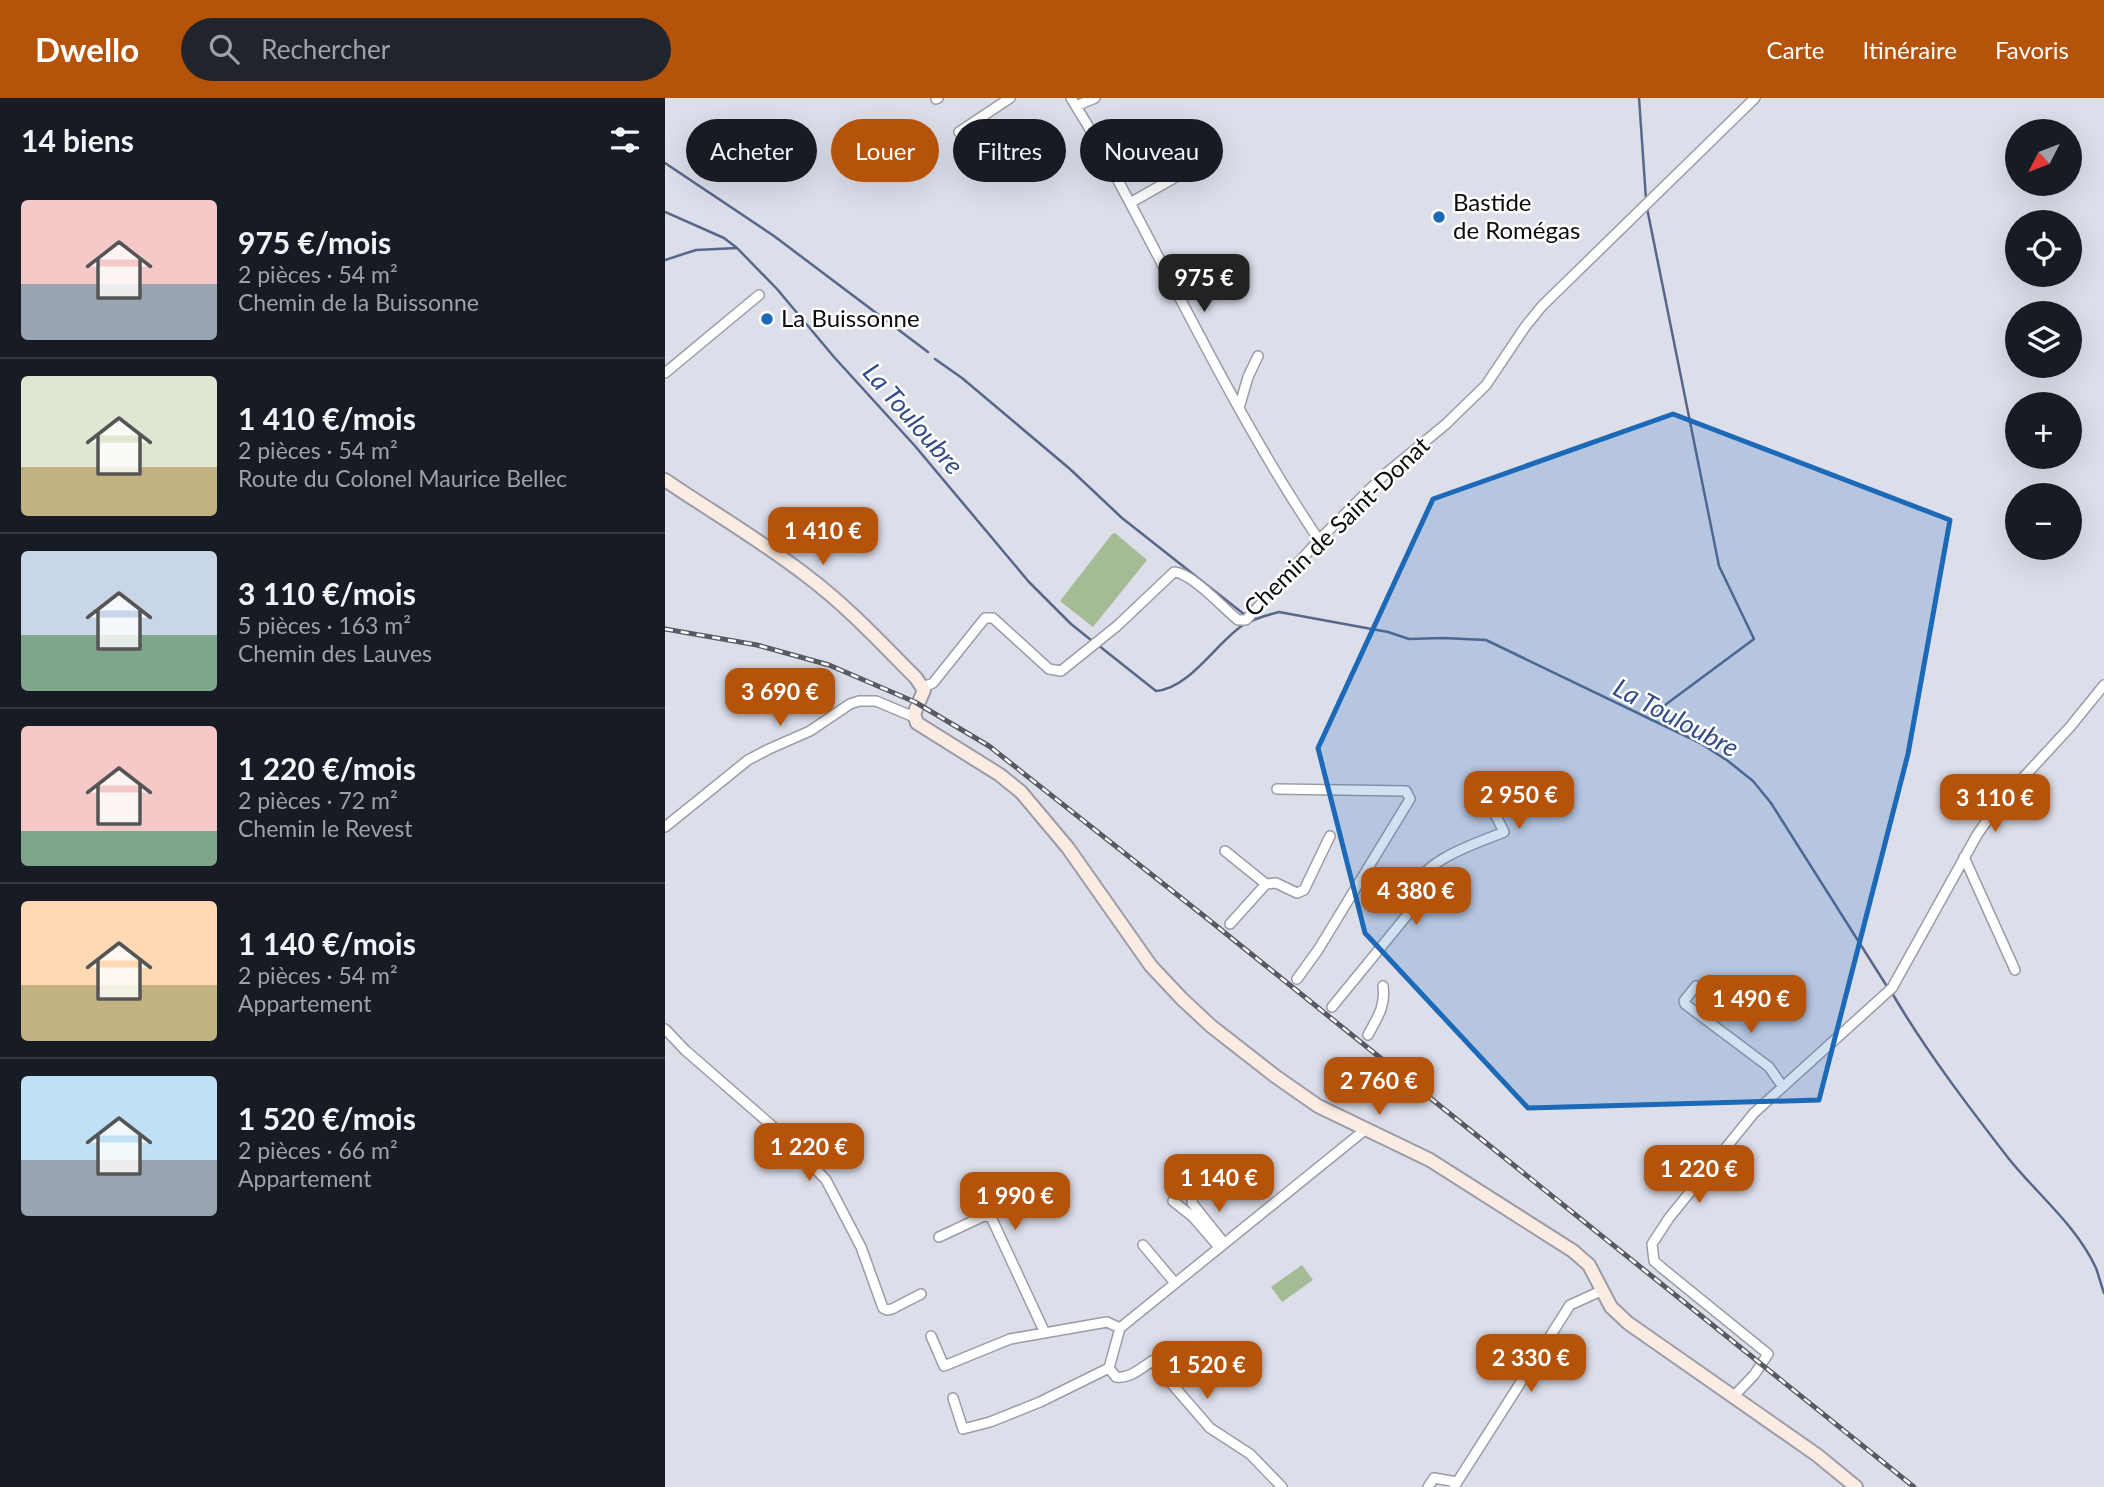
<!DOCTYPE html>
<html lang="fr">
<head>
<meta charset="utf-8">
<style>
  body { margin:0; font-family:Lato,sans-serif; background:#20242c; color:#f1f3f6; height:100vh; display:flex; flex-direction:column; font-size:26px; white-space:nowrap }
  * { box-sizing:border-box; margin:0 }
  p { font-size:23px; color:#9ea1a6 }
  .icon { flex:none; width:38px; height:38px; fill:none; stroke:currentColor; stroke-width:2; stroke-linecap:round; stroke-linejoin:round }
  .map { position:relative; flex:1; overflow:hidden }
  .sheet { display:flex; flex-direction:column; background:#171b24; width:665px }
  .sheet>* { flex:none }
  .guide { position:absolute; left:21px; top:21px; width:665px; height:63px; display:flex; gap:14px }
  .needle { width:46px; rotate:228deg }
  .fabs { position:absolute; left:1340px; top:21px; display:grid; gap:14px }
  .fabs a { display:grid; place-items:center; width:77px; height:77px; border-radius:50%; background:#171b24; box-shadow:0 7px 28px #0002; font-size:35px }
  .price { position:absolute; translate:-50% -60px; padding:0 16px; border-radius:14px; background:#b45309; color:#fff; font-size:23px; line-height:46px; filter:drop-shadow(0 2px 4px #0008) }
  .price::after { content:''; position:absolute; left:50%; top:42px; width:21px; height:16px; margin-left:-10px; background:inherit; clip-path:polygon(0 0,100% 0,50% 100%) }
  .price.on { background:#222; color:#fff }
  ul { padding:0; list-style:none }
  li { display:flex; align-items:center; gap:21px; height:175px; padding:0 21px }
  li+li { border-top:2px solid #363941 }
  li span { display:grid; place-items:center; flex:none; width:196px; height:140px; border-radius:7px; color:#555 }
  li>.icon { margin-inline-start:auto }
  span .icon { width:84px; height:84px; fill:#fffc; stroke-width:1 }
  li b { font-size:30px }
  h2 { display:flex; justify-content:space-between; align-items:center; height:84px; padding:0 21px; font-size:30px }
  .chip { padding:0 24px; border-radius:32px; background:#171b24; box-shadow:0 7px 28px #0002; font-size:24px; line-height:63px }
  .chip.on { background:#b45309; color:#fff }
  header { display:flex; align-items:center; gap:42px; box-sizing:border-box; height:98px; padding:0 35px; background:#b45309; color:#fff }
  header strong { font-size:33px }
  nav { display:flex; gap:38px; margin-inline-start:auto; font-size:24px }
  .search { width:490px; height:63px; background:#20242c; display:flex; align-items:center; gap:18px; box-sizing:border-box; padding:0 24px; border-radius:38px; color:#9ea1a6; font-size:26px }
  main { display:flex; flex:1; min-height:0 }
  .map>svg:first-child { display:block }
  .green { fill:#a4bb95 }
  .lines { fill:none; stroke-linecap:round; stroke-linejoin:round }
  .stream { stroke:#586788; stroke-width:2.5 }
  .street-casing { stroke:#9b9ca7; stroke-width:12 }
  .secondary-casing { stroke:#9b9ca7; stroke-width:16 }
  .street { stroke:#fff; stroke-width:9 }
  .secondary { stroke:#faece2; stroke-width:12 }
  .rail-casing { stroke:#595a61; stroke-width:5 }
  .rail { stroke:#fff; stroke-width:2.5; stroke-dasharray:8; stroke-linecap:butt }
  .marked { fill:#1c69b8; fill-opacity:0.2; stroke:#1c69b8; stroke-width:5; stroke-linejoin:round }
  .poi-dot { fill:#1c69b8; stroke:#fff; stroke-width:2.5 }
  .labels { text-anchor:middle; stroke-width:5; stroke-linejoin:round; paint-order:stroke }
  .poi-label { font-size:24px; fill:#0c0c10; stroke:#fff; text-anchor:start }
  .street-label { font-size:24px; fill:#0c0c10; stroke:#fff }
  .water-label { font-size:26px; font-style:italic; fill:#324c88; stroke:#fff }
</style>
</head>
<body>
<header>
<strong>Dwello</strong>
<div class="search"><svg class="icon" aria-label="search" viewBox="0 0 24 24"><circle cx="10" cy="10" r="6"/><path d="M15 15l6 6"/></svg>Rechercher</div>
<nav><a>Carte</a><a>Itinéraire</a><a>Favoris</a></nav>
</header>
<main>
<section class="sheet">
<h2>14 biens<svg class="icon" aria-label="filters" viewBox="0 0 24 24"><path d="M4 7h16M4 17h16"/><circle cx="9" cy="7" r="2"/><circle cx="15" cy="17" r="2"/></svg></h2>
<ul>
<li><span style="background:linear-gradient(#f6c9c9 60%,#9aa5b1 0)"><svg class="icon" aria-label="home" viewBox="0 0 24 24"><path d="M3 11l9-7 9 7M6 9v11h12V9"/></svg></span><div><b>975 €/mois</b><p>2 pièces · 54 m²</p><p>Chemin de la Buissonne</p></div></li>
<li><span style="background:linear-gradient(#dfe7d0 65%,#c2b280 0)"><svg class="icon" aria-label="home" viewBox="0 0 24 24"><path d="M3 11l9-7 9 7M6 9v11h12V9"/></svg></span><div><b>1 410 €/mois</b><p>2 pièces · 54 m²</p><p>Route du Colonel Maurice Bellec</p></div></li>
<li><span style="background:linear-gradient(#c9d6e8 60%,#7fa58c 0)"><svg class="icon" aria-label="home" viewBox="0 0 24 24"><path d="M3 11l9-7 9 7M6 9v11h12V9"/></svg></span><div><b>3 110 €/mois</b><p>5 pièces · 163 m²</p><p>Chemin des Lauves</p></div></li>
<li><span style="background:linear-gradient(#f6c9c9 75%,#7fa58c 0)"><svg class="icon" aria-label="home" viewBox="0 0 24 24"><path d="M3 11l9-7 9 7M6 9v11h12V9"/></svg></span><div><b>1 220 €/mois</b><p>2 pièces · 72 m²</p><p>Chemin le Revest</p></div></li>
<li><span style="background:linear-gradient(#ffd9b3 60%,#c2b280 0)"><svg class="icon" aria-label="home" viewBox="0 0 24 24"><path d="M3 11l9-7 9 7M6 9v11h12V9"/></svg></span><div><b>1 140 €/mois</b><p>2 pièces · 54 m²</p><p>Appartement</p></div></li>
<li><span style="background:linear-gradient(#bfe0f5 60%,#9aa5b1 0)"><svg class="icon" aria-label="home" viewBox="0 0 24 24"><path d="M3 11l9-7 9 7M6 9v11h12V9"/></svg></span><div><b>1 520 €/mois</b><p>2 pièces · 66 m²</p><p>Appartement</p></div></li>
</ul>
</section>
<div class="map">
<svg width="1439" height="1389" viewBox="0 0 1439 1389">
  <rect width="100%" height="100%" fill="#dcdeea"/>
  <!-- green -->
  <path class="green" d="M450 435 482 462 428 529 395 503 447 436Z
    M637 1167 648 1182 617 1204 606 1189Z"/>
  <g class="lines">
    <!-- stream -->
    <path class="stream" d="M974 0 981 101
      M0 65 109 138 263 254
      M982 110 1054 468 1089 541 996 610 986 622
      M0 114 59 140 72 150 112 191 169 259 250 348 364 484 406 526 426 542
      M0 162 31 152 72 150
      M270 261 297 280 405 371 457 420 580 517
      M433 547 491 593C524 591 551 545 578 527 589 521 602 517 614 514L723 534 744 541 778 540 821 542 1035 645 1063 663 1088 683 1106 705 1223 890
      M1227 895C1261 953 1303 1008 1344 1061 1373 1097 1411 1127 1431 1170 1434 1178 1436 1187 1439 1195"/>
    <!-- street casing -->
    <g class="street-casing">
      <path id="street" d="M406 0C416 17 427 33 436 51 508 182 570 317 654 442
        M271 1 273 0
        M411 8 430 0
        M294 34 345 0
        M465 105 516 76
        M0 275 94 197
        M574 310 583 279 593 258
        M258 589 268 585 320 520H328L384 571 396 573 452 528 509 474C527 475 558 510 573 522H581L654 442 718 378 781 326 821 287 860 229 877 208 1090 0
        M612 691 741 693 745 701 653 852 632 881
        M0 729 83 662 104 651 145 633 185 606 194 603H211L249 619
        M560 753 601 786 565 826
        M1299 759 1350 872
        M601 786 611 785 632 795 639 792 665 738
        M1031 888 1019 903 1020 906 1104 969 1118 989
        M667 909 748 810C748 805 748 799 749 794 755 762 813 745 839 734L825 706
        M0 931 20 952 121 1040 161 1082 196 1149 218 1210 222 1212 227 1211 256 1196
        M703 937C712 920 721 908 718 888
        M528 1093 527 1105 559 1145
        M508 1103 528 1119 554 1149
        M274 1139 319 1118 326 1119 380 1235
        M478 1147 510 1185
        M266 1238 279 1268 345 1241 442 1224 455 1230 701 1031
        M444 1270 451 1279C465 1281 476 1270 487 1263L545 1330 585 1356 617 1389
        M1068 1299 1089 1277 1103 1256 997 1170 989 1163 987 1146 1004 1120 1089 1015 1227 890 1312 737 1332 708 1405 629 1439 587
        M288 1300 298 1331 325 1324 375 1304 444 1270 455 1230
        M763 1389 769 1380 792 1384
        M789 1389 905 1207 936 1193"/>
    </g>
    <!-- secondary casing -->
    <g class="secondary-casing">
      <path id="secondary" d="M0 382C47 414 97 443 142 478 182 508 216 545 251 580L259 592 249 616 252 625 335 677 356 694 403 750 486 868 517 901 546 928 610 978 653 1008 765 1062 908 1153 924 1167 946 1209 963 1225 1152 1357 1191 1389"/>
    </g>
    <!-- street -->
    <use href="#street" class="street"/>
    <!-- secondary -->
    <use href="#secondary" class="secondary"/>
    <!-- rail casing -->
    <g class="rail-casing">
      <path id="rail" d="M0 531 92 547 164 567 250 604 324 648 539 818 1249 1389"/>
    </g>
    <!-- rail -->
    <use href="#rail" class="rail"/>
  </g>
  <!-- marked area -->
  <path class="marked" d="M1008 316 1285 422 1243 656 1154 1002 863 1010 700 835 653 650 768 401Z"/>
  <!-- markers -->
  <g class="poi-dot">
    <circle cx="774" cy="119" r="7"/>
    <circle cx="102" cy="221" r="7"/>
  </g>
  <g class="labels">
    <!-- poi labels -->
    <g class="poi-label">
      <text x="788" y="113">Bastide<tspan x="788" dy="28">de Romégas</tspan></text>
      <text x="116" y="229">La Buissonne</text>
    </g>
    <!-- street labels -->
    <g class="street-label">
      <text transform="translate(672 429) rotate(-44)" y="8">Chemin de Saint-Donat</text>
    </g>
    <!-- water labels -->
    <g class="water-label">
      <text transform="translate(248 321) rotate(49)" y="9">La Touloubre</text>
      <text transform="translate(1011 620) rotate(28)" y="9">La Touloubre</text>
    </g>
  </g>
</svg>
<div class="fabs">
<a><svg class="needle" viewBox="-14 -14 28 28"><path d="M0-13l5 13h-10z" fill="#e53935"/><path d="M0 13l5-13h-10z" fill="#9ea1a6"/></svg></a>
<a><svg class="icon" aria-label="locate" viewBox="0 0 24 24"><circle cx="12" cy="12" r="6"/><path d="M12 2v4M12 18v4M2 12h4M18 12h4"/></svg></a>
<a><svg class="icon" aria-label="layers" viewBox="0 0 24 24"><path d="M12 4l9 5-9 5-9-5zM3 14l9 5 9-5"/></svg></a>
<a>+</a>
<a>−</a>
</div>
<b class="price on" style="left:539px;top:216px">975 €</b>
<b class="price" style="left:158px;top:469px">1 410 €</b>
<b class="price" style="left:115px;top:630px">3 690 €</b>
<b class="price" style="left:854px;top:733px">2 950 €</b>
<b class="price" style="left:1330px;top:736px">3 110 €</b>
<b class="price" style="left:751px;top:829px">4 380 €</b>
<b class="price" style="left:1086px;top:937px">1 490 €</b>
<b class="price" style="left:714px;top:1019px">2 760 €</b>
<b class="price" style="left:144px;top:1085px">1 220 €</b>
<b class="price" style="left:1034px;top:1107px">1 220 €</b>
<b class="price" style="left:554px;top:1116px">1 140 €</b>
<b class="price" style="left:350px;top:1134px">1 990 €</b>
<b class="price" style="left:866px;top:1296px">2 330 €</b>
<b class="price" style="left:542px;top:1303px">1 520 €</b>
<div class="guide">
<a class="chip">Acheter</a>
<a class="chip on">Louer</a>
<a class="chip">Filtres</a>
<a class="chip">Nouveau</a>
</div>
</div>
</main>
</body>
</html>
